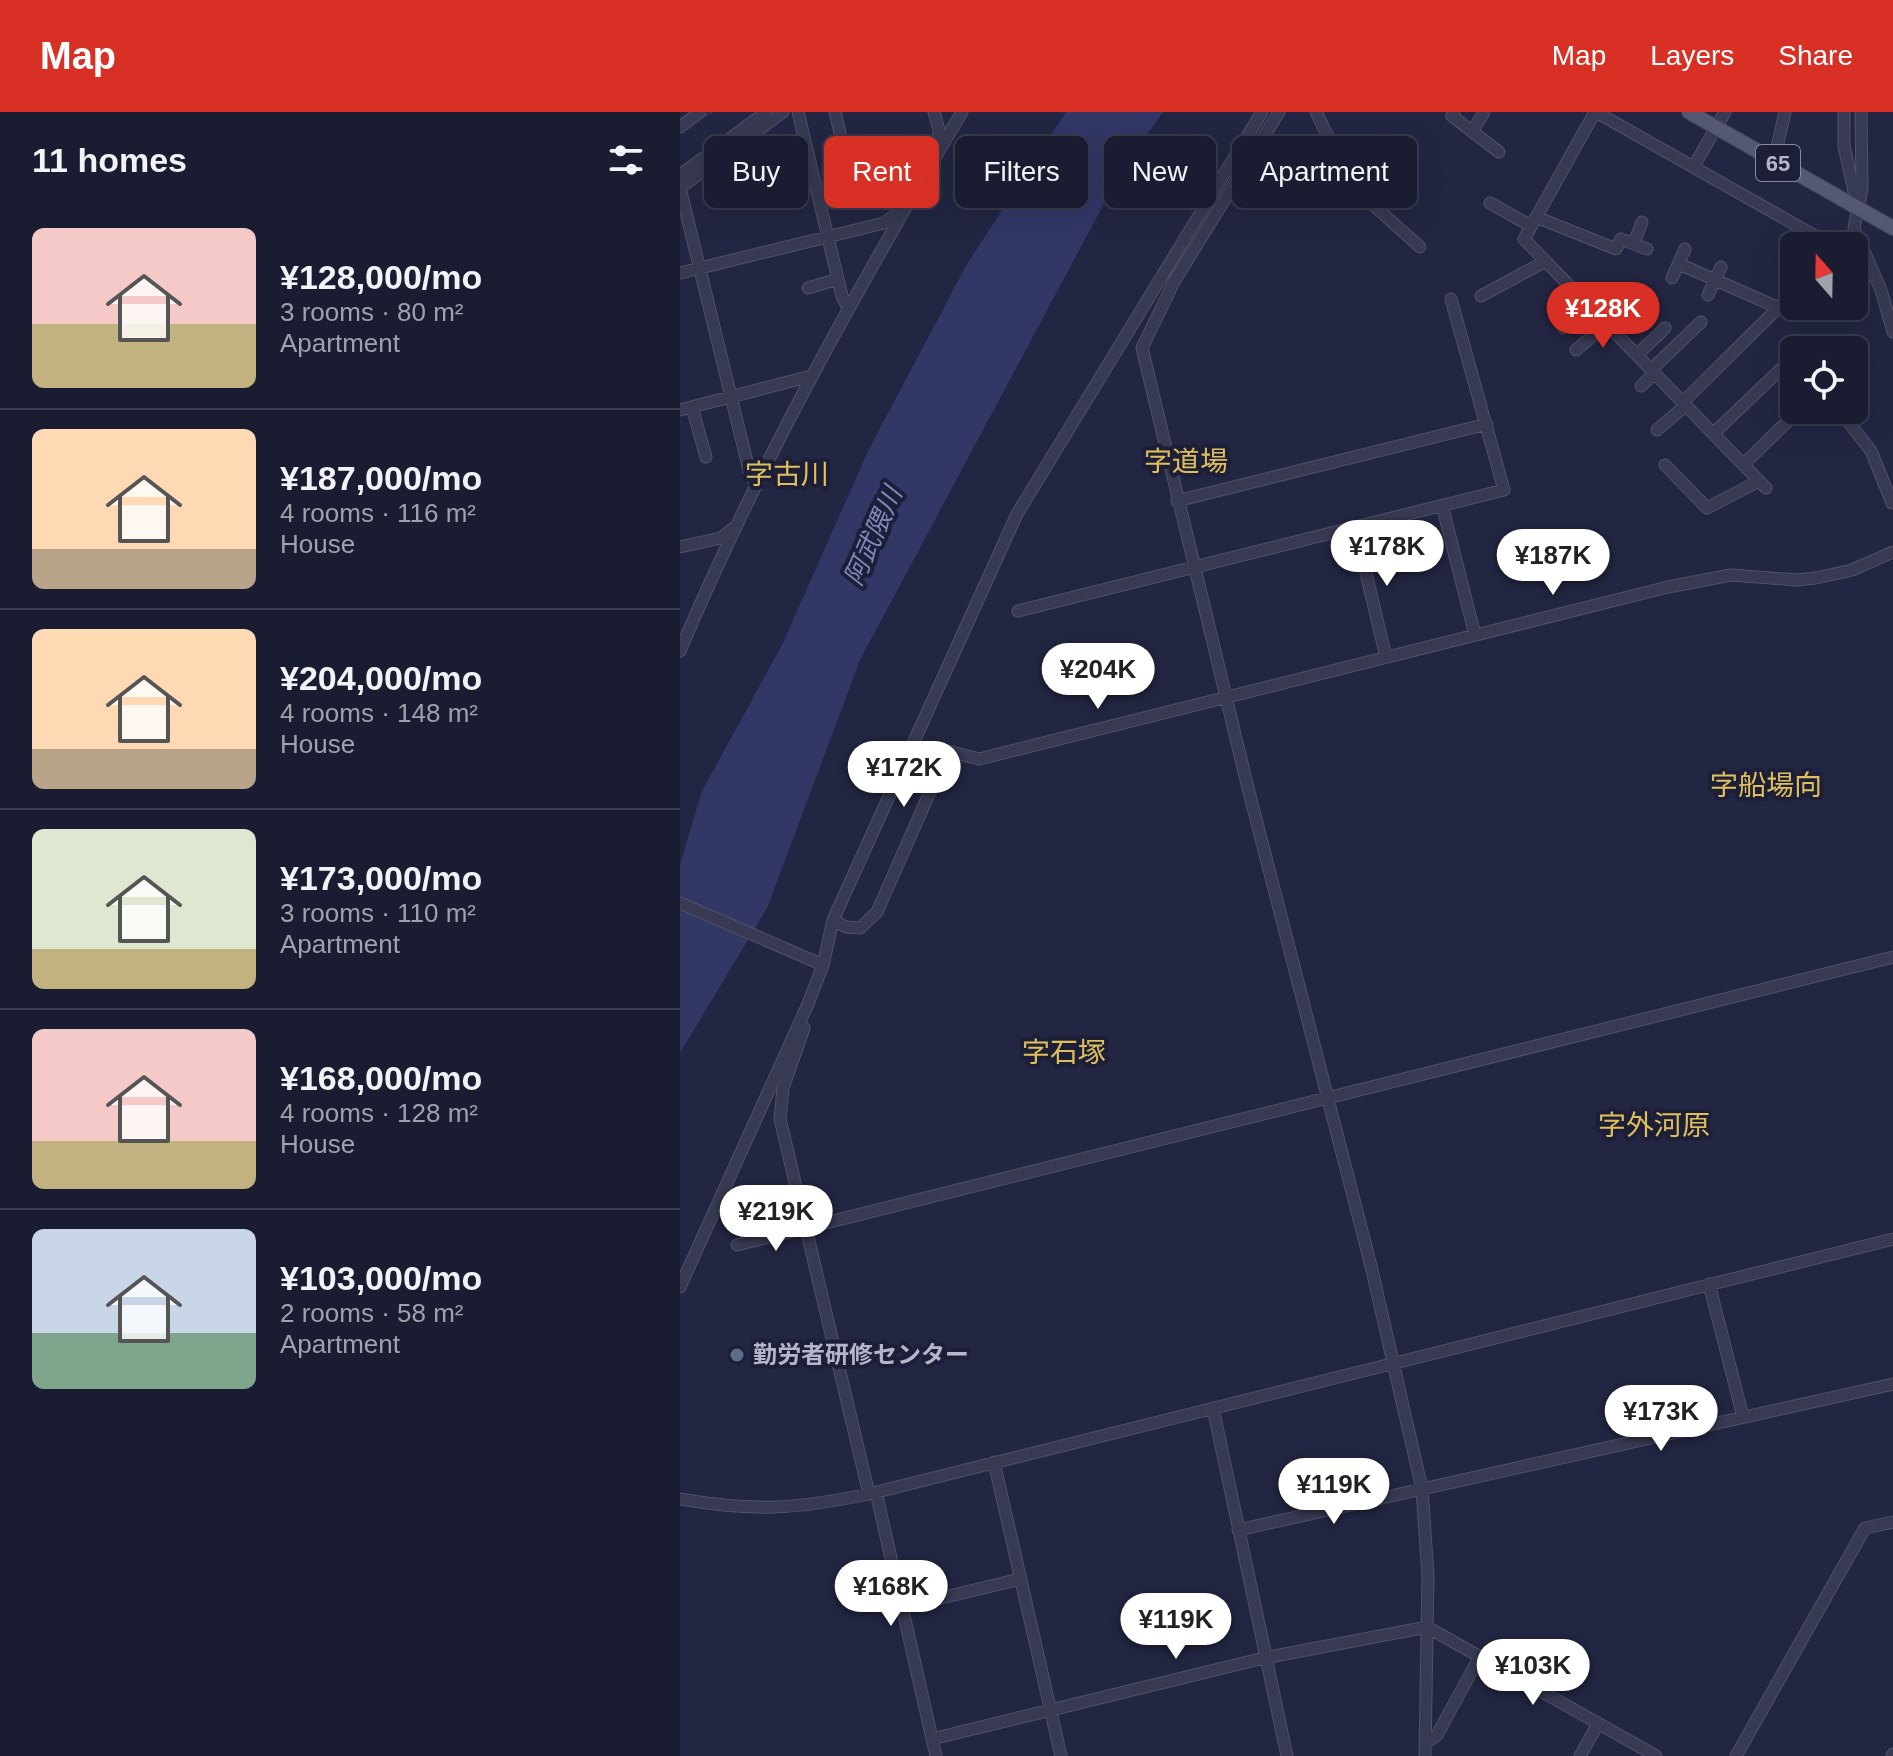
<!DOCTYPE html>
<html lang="en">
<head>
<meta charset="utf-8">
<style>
  body { margin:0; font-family:Arial,"Noto Sans JP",sans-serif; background:#23253a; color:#f1f3f6; height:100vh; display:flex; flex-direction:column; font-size:30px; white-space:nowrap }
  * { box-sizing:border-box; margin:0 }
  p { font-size:26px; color:#9fa1ac }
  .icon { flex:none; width:44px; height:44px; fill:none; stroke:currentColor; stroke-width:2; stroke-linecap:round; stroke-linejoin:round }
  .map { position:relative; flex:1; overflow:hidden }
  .sheet { display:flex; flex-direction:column; background:#1a1c32; width:680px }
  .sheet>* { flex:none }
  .hud { position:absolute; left:24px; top:24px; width:760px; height:72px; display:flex; gap:16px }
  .needle { width:52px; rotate:340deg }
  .controls { position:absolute; left:1100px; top:120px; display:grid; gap:16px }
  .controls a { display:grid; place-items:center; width:88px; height:88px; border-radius:12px; background:#1a1c32; box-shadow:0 8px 32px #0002,0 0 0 2px #383a4d; font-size:40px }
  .price { position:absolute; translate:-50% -68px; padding:0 18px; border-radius:28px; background:#fff; color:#222; font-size:26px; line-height:52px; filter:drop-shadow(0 2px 4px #0008) }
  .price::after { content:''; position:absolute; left:50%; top:48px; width:24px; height:18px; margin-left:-12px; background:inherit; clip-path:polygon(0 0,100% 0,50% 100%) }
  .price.active { background:#d93025; color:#fff }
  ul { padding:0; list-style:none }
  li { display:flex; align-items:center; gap:24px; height:200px; padding:0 32px }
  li+li { border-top:2px solid #383a4d }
  li span { display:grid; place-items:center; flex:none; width:224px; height:160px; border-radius:12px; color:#555 }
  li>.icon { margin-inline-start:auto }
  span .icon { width:96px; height:96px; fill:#fffc; stroke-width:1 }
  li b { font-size:34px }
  h2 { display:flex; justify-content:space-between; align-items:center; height:96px; padding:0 32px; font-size:34px }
  .chip { padding:0 28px; border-radius:12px; background:#1a1c32; box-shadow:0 8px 32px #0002,0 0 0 2px #383a4d; font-size:28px; line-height:72px }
  .chip.active { background:#d93025; color:#fff }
  header { display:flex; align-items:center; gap:48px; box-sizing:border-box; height:112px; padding:0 40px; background:#d93025; color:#fff }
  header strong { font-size:38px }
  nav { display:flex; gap:44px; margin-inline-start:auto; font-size:28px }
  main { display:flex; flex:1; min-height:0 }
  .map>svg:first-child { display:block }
  .water { fill:#323766 }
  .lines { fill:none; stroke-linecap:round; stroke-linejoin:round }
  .stream { stroke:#323766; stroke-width:2 }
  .minor-casing { stroke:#4f5269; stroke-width:13 }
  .major-casing { stroke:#3e4058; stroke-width:16 }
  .minor { stroke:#373a52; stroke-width:11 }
  .major { stroke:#555872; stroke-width:14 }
  .service-dot { fill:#5c6f8a; stroke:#1c1f37; stroke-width:3 }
  .labels { text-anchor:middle; stroke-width:8; stroke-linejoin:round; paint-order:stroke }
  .shield { fill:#1c1f37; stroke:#86899f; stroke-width:2 }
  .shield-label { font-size:22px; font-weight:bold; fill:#b4b6cc }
  .poi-label { font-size:24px; font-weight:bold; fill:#b4b6cc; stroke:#1c1f37; text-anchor:start }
  .water-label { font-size:26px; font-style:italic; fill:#8087ba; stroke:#1c1f37 }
  .quarter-label { font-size:28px; fill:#dfbf5c; stroke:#1c1f37 }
</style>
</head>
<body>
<header>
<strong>Map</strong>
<nav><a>Map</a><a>Layers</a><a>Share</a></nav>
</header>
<main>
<section class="sheet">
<h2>11 homes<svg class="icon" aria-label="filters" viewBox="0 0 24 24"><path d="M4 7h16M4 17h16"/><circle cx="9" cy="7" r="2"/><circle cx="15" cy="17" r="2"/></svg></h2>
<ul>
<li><span style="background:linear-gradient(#f6c9c9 60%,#c2b280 0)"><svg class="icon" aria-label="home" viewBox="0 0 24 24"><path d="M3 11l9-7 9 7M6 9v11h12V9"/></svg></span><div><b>¥128,000/mo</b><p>3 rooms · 80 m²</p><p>Apartment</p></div></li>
<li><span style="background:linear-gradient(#ffd9b3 75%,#b9a48a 0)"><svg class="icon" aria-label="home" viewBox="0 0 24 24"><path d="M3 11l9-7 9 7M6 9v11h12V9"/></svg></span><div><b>¥187,000/mo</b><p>4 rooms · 116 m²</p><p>House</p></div></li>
<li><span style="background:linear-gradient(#ffd9b3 75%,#b9a48a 0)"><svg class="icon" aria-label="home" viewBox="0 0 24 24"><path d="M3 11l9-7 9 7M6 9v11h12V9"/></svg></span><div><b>¥204,000/mo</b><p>4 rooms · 148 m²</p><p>House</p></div></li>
<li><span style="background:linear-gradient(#dfe7d0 75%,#c2b280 0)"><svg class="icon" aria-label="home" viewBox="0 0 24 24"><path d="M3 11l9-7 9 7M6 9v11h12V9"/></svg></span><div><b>¥173,000/mo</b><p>3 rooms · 110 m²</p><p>Apartment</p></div></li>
<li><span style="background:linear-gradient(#f6c9c9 70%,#c2b280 0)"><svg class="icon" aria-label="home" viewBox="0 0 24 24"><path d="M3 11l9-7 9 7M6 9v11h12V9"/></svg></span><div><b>¥168,000/mo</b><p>4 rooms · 128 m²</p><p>House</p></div></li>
<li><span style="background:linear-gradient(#c9d6e8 65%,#7fa58c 0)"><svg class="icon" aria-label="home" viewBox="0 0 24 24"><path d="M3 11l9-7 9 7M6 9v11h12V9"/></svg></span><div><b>¥103,000/mo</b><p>2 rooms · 58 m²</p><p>Apartment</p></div></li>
</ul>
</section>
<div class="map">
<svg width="1213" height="1644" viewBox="0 0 1213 1644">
  <rect width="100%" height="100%" fill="#232642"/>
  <!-- water -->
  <path class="water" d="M386 0H483L442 58 180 548 87 796 0 941V753L22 679 102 533 189 337 287 152Z"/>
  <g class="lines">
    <!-- stream -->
    <path class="stream" d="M18 8 32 0"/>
    <!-- minor casing -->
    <g class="minor-casing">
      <path id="minor" d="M118 0 162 184 168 196
        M155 0 164 38
        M254 0 259 18 258 40
        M599 0 495 168 462 236 567 672 691 1154 742 1377 748 1463 745 1644
        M636 0 672 74 740 135
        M774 0 772 4 819 40
        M915 0 844 127 1086 376
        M916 0 1153 134
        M1164 0V34L1177 93
        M1181 0 1182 76 1174 116 1201 178 1213 220
        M0 15 20 0
        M792 20 804 0
        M1094 49 1105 0
        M1014 54 1045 0
        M0 63 86 0
        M810 91 851 114
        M856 105 936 137 941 127 967 137
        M954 131 962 110
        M999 152 1099 196
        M0 161 204 111 218 101
        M992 166 1005 137
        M128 176 158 167
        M1028 183 1041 155
        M801 184 864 150
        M911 195 924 182
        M883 216 909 193
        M896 238 928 211
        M958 242 985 216
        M972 257 1021 210
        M961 274 975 261
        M1003 290 1114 180
        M12 295 26 345
        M0 298 131 264
        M1166 307 1191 339 1212 391
        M977 318 1006 293
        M1034 321 1106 252
        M985 353 1027 396 1079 369
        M1063 353 1119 298
        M76 373 70 362 0 76 103 0
        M497 389 807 312
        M762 393 795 523
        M675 415 706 545
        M0 435 41 426 54 416
        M338 499 824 378 771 187
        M0 539C79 352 178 175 282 0
        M0 791 143 853
        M153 808 166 815 180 816 197 800 268 639 299 647 988 475 1051 463 1117 468 1136 466 1172 458 1213 440
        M124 916 103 976 100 1007 189 1382
        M57 1133 1213 845
        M1029 1172 1063 1305
        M0 1175 128 892 143 853 153 808 337 402 582 0
        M533 1296 607 1644
        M314 1350 381 1644
        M196 1380 256 1644
        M0 1387C73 1400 116 1397 189 1382L1213 1127
        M558 1418 1213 1272
        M224 1495 340 1467
        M252 1627 584 1546 747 1515 976 1644
        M746 1631 757 1623 800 1544
        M900 1644 918 1612
        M1056 1644 1185 1416 1213 1410
        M1212 1644 1213 1642"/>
    </g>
    <!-- major casing -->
    <g class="major-casing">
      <path id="major" d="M1009 0 1213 116"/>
    </g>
    <!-- minor -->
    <use href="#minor" class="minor"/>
    <!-- major -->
    <use href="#major" class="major"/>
  </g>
  <!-- markers -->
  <circle class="service-dot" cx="57" cy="1243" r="8"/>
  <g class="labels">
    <!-- shield labels -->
    <rect class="shield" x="1076" y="33" width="44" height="36" rx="6"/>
    <g class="shield-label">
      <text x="1098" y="59">65</text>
    </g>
    <!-- poi labels -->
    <g class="poi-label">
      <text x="73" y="1251">勤労者研修センター</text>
    </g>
    <!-- water labels -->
    <g class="water-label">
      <text transform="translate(193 424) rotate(-66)" y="9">阿武隈川</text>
    </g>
    <!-- quarter labels -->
    <g class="quarter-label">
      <text x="506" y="359">字道場</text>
      <text x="107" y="372">字古川</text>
      <text x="1086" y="683">字船場向</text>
      <text x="384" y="950">字石塚</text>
      <text x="974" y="1023">字外河原</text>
    </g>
  </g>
</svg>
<div class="controls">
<a><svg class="needle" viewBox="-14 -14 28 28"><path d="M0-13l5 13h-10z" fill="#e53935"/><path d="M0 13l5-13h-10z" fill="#9fa1ac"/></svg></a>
<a><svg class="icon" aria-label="locate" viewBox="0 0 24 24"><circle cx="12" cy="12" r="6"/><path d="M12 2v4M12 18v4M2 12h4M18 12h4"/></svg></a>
</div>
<b class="price active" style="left:923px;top:238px">¥128K</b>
<b class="price" style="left:707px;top:476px">¥178K</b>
<b class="price" style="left:873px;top:485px">¥187K</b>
<b class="price" style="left:418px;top:599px">¥204K</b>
<b class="price" style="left:224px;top:697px">¥172K</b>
<b class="price" style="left:96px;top:1141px">¥219K</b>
<b class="price" style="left:981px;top:1341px">¥173K</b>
<b class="price" style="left:654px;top:1414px">¥119K</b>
<b class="price" style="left:211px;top:1516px">¥168K</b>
<b class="price" style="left:496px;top:1549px">¥119K</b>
<b class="price" style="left:853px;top:1595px">¥103K</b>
<div class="hud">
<a class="chip">Buy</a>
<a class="chip active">Rent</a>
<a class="chip">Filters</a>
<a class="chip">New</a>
<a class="chip">Apartment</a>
</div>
</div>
</main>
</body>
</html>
